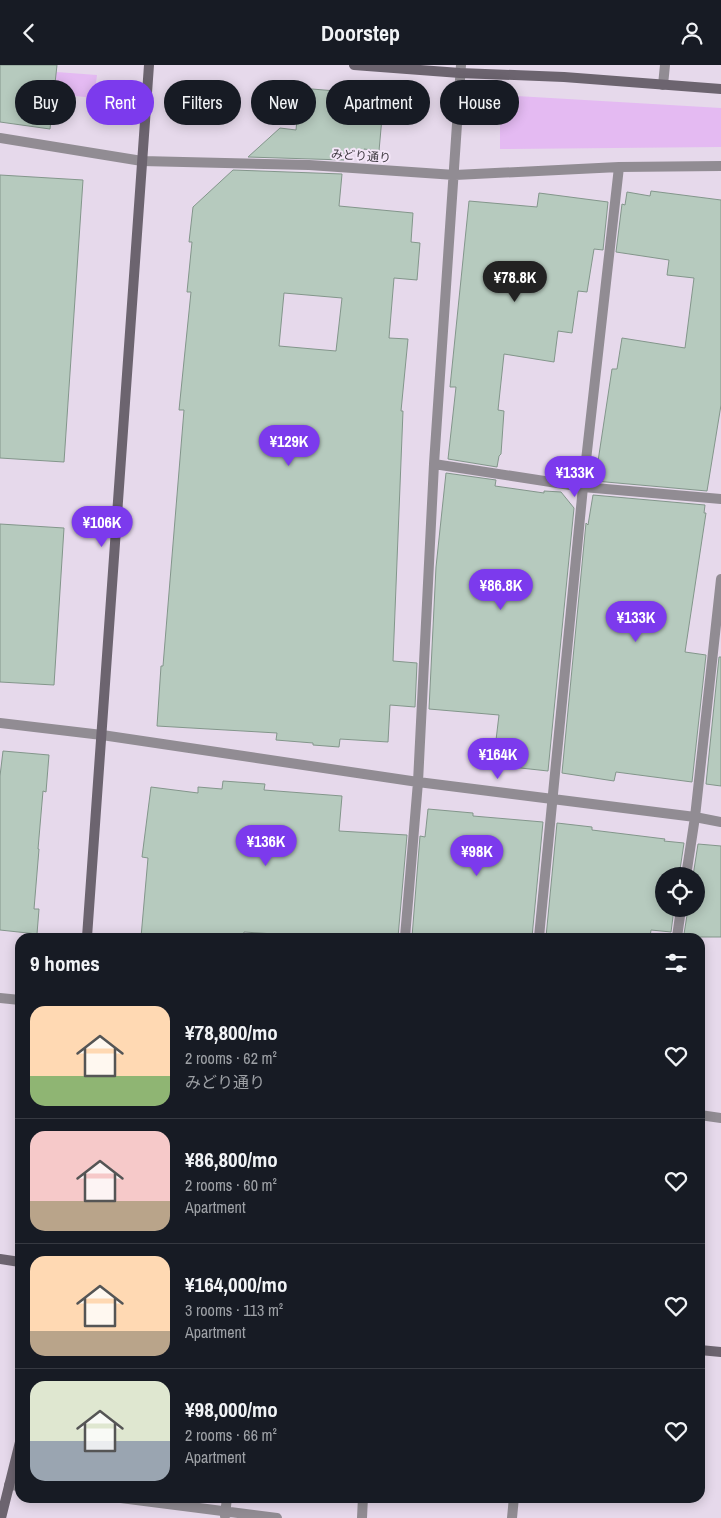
<!DOCTYPE html>
<html lang="en">
<head>
<meta charset="utf-8">
<style>
  body { margin:0; font-family:"Archivo Narrow","Noto Sans JP",sans-serif; background:#20242c; color:#f1f3f6; height:100vh; display:flex; flex-direction:column; font-size:19px; white-space:nowrap }
  * { box-sizing:border-box; margin:0 }
  p { font-size:16px; color:#9ea1a6 }
  .icon { flex:none; width:28px; height:28px; fill:none; stroke:currentColor; stroke-width:2; stroke-linecap:round; stroke-linejoin:round }
  .map { position:relative; flex:1; overflow:hidden }
  .panel { position:absolute; left:15px; top:868px; width:690px; height:570px; display:flex; flex-direction:column; background:#171b24; border-radius:15px; box-shadow:0 2px 12px #0003 }
  .panel>* { flex:none }
  .guide { position:absolute; left:15px; top:15px; width:691px; height:45px; display:flex; gap:10px }
  .controls { position:absolute; left:655px; top:802px; display:grid; gap:10px }
  .controls a { display:grid; place-items:center; width:50px; height:50px; border-radius:50%; background:#171b24; box-shadow:0 2px 12px #0003; font-size:25px }
  .price { position:absolute; translate:-50% -42px; padding:0 11px; border-radius:18px; background:#7c3aed; color:#fff; font-size:16px; line-height:32px; filter:drop-shadow(0 1px 2px #0008) }
  .price::after { content:''; position:absolute; left:50%; top:30px; width:15px; height:11px; margin-left:-8px; background:inherit; clip-path:polygon(0 0,100% 0,50% 100%) }
  .price.active { background:#222; color:#fff }
  ul { padding:0; list-style:none }
  li { display:flex; align-items:center; gap:15px; height:125px; padding:0 15px }
  li+li { border-top:1px solid #363941 }
  li span { display:grid; place-items:center; flex:none; width:140px; height:100px; border-radius:15px; color:#555 }
  li>.icon { margin-inline-start:auto }
  span .icon { width:60px; height:60px; fill:#fffc; stroke-width:1 }
  li b { font-size:21px }
  h2 { display:flex; justify-content:space-between; align-items:center; height:60px; padding:0 15px; font-size:21px }
  .tag { padding:0 18px; border-radius:22px; background:#171b24; box-shadow:0 2px 12px #0003; font-size:18px; line-height:45px }
  .tag.active { background:#7c3aed; color:#fff }
  header { display:flex; justify-content:space-between; align-items:center; height:65px; padding:0 15px; background:#171b24; font-size:22px; font-weight:700 }
  .map>svg:first-child { display:block }
  .green { fill:#e4baf2 }
  .building { fill:#b6cabe; stroke:#83968b; fill-rule:evenodd }
  .lines { fill:none; stroke-linecap:round; stroke-linejoin:round }
  .street { stroke:#918c93; stroke-width:10 }
  .secondary { stroke:#6c646f; stroke-width:10 }
  .labels { text-anchor:middle; stroke-width:4; stroke-linejoin:round; paint-order:stroke }
  .street-label { font-size:12px; fill:#403b42; stroke:#f4e6f8 }
</style>
</head>
<body>
<header><svg class="icon" aria-label="back" viewBox="0 0 24 24"><path d="M15 5l-7 7 7 7"/></svg>Doorstep<svg class="icon" aria-label="person" viewBox="0 0 24 24"><circle cx="12" cy="8" r="4"/><path d="M4 21q1-7 8-7t8 7"/></svg></header>
<div class="map">
<svg width="721" height="1453" viewBox="0 0 721 1453">
  <rect width="100%" height="100%" fill="#e6d9eb"/>
  <!-- green -->
  <path class="green" d="M16 4 97 10 94 33 0 23Z
    M500 30 721 43V82L500 84Z"/>
  <!-- building -->
  <path class="building" d="M0 0H57L50 64 0 57Z
    M300 23 384 30 379 86 364 84V88L345 86 344 95 248 92 280 63 296 65Z
    M233 105 342 109 339 141 413 148 411 177 420 178 417 215 394 213 389 273 408 274 401 346H403L393 596 417 598 415 642 390 640 388 677 340 674 339 682 313 680V678L276 675 277 668 157 661 161 601H163L184 345H179L191 227H187L192 177H189L193 142ZM284 228 342 233 336 286 279 281Z
    M0 110 83 115 64 397 0 393Z
    M651 126 721 135V340L707 426 595 416 612 304H617L622 273 685 283 694 213 667 210 669 195 616 187 622 139 625 140 627 127 650 131Z
    M539 128 608 137 603 185 594 184 587 227 578 226 572 268 558 266 554 297 504 289 498 345 504 346 501 389 499 391 497 402 448 394 456 322H450L469 136 537 142Z
    M446 408 496 415 495 421 544 428V426L561 427 574 443 548 706 493 700 499 650 429 644 436 502Z
    M593 430 705 440 704 448H706L685 587 706 590 692 717 616 707 614 716 562 708 586 458 588 460Z
    M0 459 64 463 54 620 0 617Z
    M719 592H721V721L706 719Z
    M3 686 49 690 46 727 43 726 38 784H39L34 844H39L37 869 0 865V711Z
    M223 716 265 719 264 725 342 731 339 766 407 770 398 872H346L306 870 305 871 244 867 243 872H141L148 793 142 792 151 722 198 728V722L222 724Z
    M428 744 473 748V751L543 757 532 872H412L420 771 425 772Z
    M557 758 592 762V765L665 774 664 776 684 778 679 811H664V844H674L671 867 651 865 650 872H546Z
    M698 779 721 781V872H694V870L684 869 688 844H696V811H693Z"/>
  <g class="lines">
    <!-- street -->
    <path class="street" d="M663 20 665 0
      M0 73 142 96 309 100 455 110 619 102 721 101
      M434 399 583 422 721 434
      M0 658 102 670 418 717 695 752 721 757
      M686 811 695 752 721 514
      M405 872 418 717 434 399 461 0
      M539 872 583 422 619 102
      M677 872 681 844
      M0 933 20 935
      M700 1050 721 1053
      M9 1420 20 1421
      M113 1432 277 1453
      M225 1451 227 1432
      M362 1453 363 1432
      M512 1453 514 1432"/>
    <!-- secondary -->
    <path class="secondary" d="M354 0 460 8 564 12 721 24
      M87 872 149 0
      M0 1194 20 1197
      M700 1285 721 1287
      M1 1453 20 1377"/>
  </g>
  <g class="labels">
    <!-- street labels -->
    <g class="street-label">
      <text transform="translate(361 91) rotate(4)" y="4">みどり通り</text>
    </g>
  </g>
</svg>
<div class="controls">
<a><svg class="icon" aria-label="locate" viewBox="0 0 24 24"><circle cx="12" cy="12" r="6"/><path d="M12 2v4M12 18v4M2 12h4M18 12h4"/></svg></a>
</div>
<b class="price active" style="left:515px;top:238px">¥78.8K</b>
<b class="price" style="left:289px;top:402px">¥129K</b>
<b class="price" style="left:575px;top:433px">¥133K</b>
<b class="price" style="left:102px;top:483px">¥106K</b>
<b class="price" style="left:501px;top:546px">¥86.8K</b>
<b class="price" style="left:636px;top:578px">¥133K</b>
<b class="price" style="left:498px;top:715px">¥164K</b>
<b class="price" style="left:266px;top:802px">¥136K</b>
<b class="price" style="left:477px;top:812px">¥98K</b>
<div class="guide">
<a class="tag">Buy</a>
<a class="tag active">Rent</a>
<a class="tag">Filters</a>
<a class="tag">New</a>
<a class="tag">Apartment</a>
<a class="tag">House</a>
</div>
<section class="panel">
<h2>9 homes<svg class="icon" aria-label="filters" viewBox="0 0 24 24"><path d="M4 7h16M4 17h16"/><circle cx="9" cy="7" r="2"/><circle cx="15" cy="17" r="2"/></svg></h2>
<ul>
<li><span style="background:linear-gradient(#ffd9b3 70%,#8fb573 0)"><svg class="icon" aria-label="home" viewBox="0 0 24 24"><path d="M3 11l9-7 9 7M6 9v11h12V9"/></svg></span><div><b>¥78,800/mo</b><p>2 rooms · 62 m²</p><p>みどり通り</p></div><svg class="icon" aria-label="heart" viewBox="0 0 24 24"><path d="M12 20l-8-8c-3-5 5-10 8-4 3-6 11-1 8 4z"/></svg></li>
<li><span style="background:linear-gradient(#f6c9c9 70%,#b9a48a 0)"><svg class="icon" aria-label="home" viewBox="0 0 24 24"><path d="M3 11l9-7 9 7M6 9v11h12V9"/></svg></span><div><b>¥86,800/mo</b><p>2 rooms · 60 m²</p><p>Apartment</p></div><svg class="icon" aria-label="heart" viewBox="0 0 24 24"><path d="M12 20l-8-8c-3-5 5-10 8-4 3-6 11-1 8 4z"/></svg></li>
<li><span style="background:linear-gradient(#ffd9b3 75%,#b9a48a 0)"><svg class="icon" aria-label="home" viewBox="0 0 24 24"><path d="M3 11l9-7 9 7M6 9v11h12V9"/></svg></span><div><b>¥164,000/mo</b><p>3 rooms · 113 m²</p><p>Apartment</p></div><svg class="icon" aria-label="heart" viewBox="0 0 24 24"><path d="M12 20l-8-8c-3-5 5-10 8-4 3-6 11-1 8 4z"/></svg></li>
<li><span style="background:linear-gradient(#dfe7d0 60%,#9aa5b1 0)"><svg class="icon" aria-label="home" viewBox="0 0 24 24"><path d="M3 11l9-7 9 7M6 9v11h12V9"/></svg></span><div><b>¥98,000/mo</b><p>2 rooms · 66 m²</p><p>Apartment</p></div><svg class="icon" aria-label="heart" viewBox="0 0 24 24"><path d="M12 20l-8-8c-3-5 5-10 8-4 3-6 11-1 8 4z"/></svg></li>
</ul>
</section>
</div>
</body>
</html>
